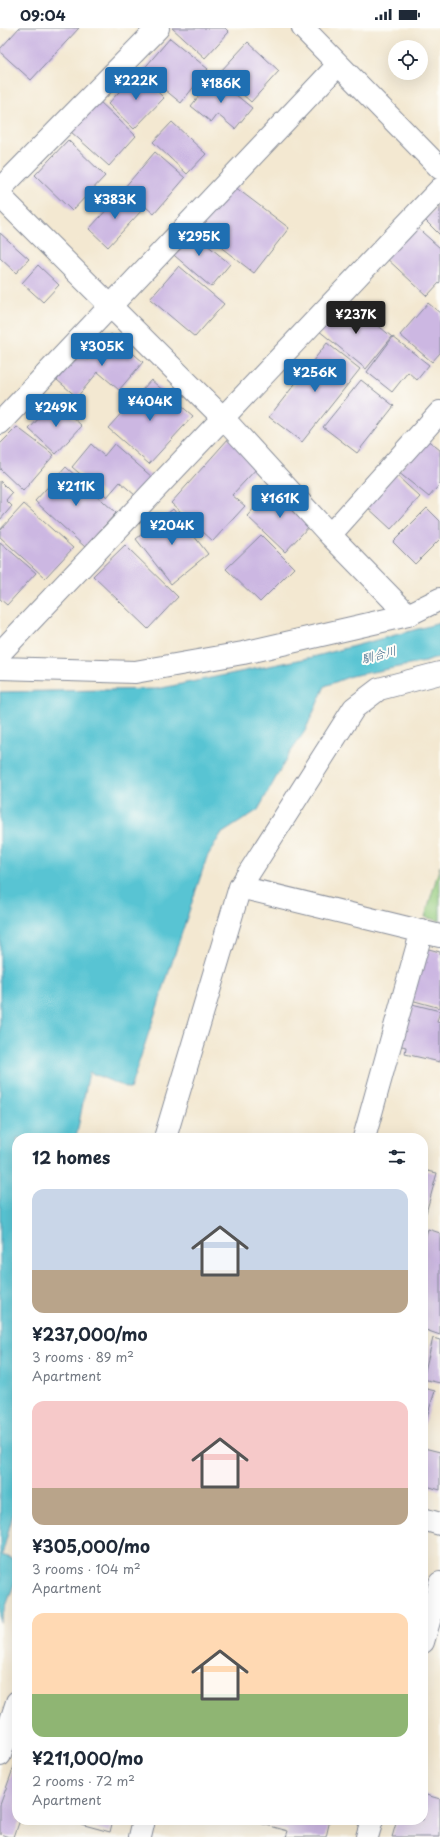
<!DOCTYPE html>
<html lang="en">
<head>
<meta charset="utf-8">
<style>
  body { margin:0; font-family:"Playpen Sans","Klee One",sans-serif; background:#f2f2f3; color:#1f2937; height:100vh; display:flex; flex-direction:column; font-size:15px; white-space:nowrap }
  * { box-sizing:border-box; margin:0 }
  p { font-size:13px; color:#747a83 }
  .icon { flex:none; width:22px; height:22px; fill:none; stroke:currentColor; stroke-width:2; stroke-linecap:round; stroke-linejoin:round }
  .map { position:relative; flex:1; overflow:hidden }
  .drawer { position:absolute; left:12px; top:1105px; width:416px; height:692px; display:flex; flex-direction:column; background:#fff; border-radius:16px; box-shadow:0 4px 16px #0002 }
  .drawer>* { flex:none }
  .fabs { position:absolute; left:388px; top:12px; display:grid; gap:8px }
  .fabs a { display:grid; place-items:center; width:40px; height:40px; border-radius:50%; background:#fff; box-shadow:0 4px 16px #0002; font-size:20px }
  .price { position:absolute; translate:-50% -34px; padding:0 9px; border-radius:4px; background:#1f6fb2; color:#fff; font-size:13px; line-height:26px; filter:drop-shadow(0 1px 2px #0008) }
  .price::after { content:''; position:absolute; left:50%; top:24px; width:12px; height:9px; margin-left:-6px; background:inherit; clip-path:polygon(0 0,100% 0,50% 100%) }
  .price.on { background:#222; color:#fff }
  ul { padding:0; list-style:none }
  li { display:grid; align-content:center; gap:8px; height:212px; padding:0 20px }
  li span { display:grid; place-items:center; height:124px; border-radius:12px; color:#555 }
  li>.icon { margin-inline-start:auto }
  span .icon { width:72px; height:72px; fill:#fffc; stroke-width:1 }
  li b { font-size:17px }
  h2 { display:flex; justify-content:space-between; align-items:center; height:48px; padding:0 20px; font-size:17px }
  .status { display:flex; justify-content:space-between; align-items:center; height:28px; padding:0 20px; background:#fff; direction:ltr }
  .status svg { height:11px; fill:currentColor }
  .map>svg:first-child { display:block }
  .green { fill:#96cc7f; stroke:#587e6e }
  .water { fill:#59c4d3; stroke:#3a7a98 }
  .building { fill:#ccb7e2 }
  .lines { fill:none; stroke-linecap:round; stroke-linejoin:round }
  .minor-casing { stroke:#878c98; stroke-width:24 }
  .minor { stroke:#fff; stroke-width:22 }
  .labels { text-anchor:middle; stroke-width:4; stroke-linejoin:round; paint-order:stroke }
  .water-label { font-size:12px; font-style:italic; fill:#2e5c81; stroke:#fdfcf7 }
</style>
</head>
<body>
<div class="status"><b>09:04</b><svg viewBox="0 0 49 12"><path d="M0 12V9h3v3zM5 12V6h3v6zM10 12V3h3v9zM15 12V0h3v12zM26 1h20v11H26zM47 4h2v5h-2z"/></svg></div>
<div class="map">
<svg width="440" height="1809" viewBox="0 0 440 1809">
  <rect width="100%" height="100%" fill="#fdfcf7"/>
  <filter id="ink" filterUnits="userSpaceOnUse"><feTurbulence type="fractalNoise" baseFrequency=".025" numOctaves="2"/><feDisplacementMap in="SourceGraphic" scale="8" xChannelSelector="R" yChannelSelector="G"/><feConvolveMatrix kernelMatrix="1 2 1 2 8 2 1 2 1" color-interpolation-filters="sRGB"/></filter>
  <filter id="wash" filterUnits="userSpaceOnUse"><feTurbulence type="fractalNoise" baseFrequency=".012" numOctaves="4" result="noise"/><feDisplacementMap in="SourceGraphic" scale="16" xChannelSelector="R" yChannelSelector="G"/><feGaussianBlur stdDeviation="0.9" result="paint"/><feColorMatrix in="noise" values="0 0 0 0 0 0 0 0 0 0 0 0 0 0 0 0 0 1.4 0 .05"/><feComposite in="paint" operator="in"/></filter>
  <g filter="url(#wash)">
    <rect width="100%" height="100%" fill="#f3e8d1"/>
    <!-- green -->
    <path class="green" d="M440 838V893L425 889Z"/>
    <!-- water -->
    <path class="water" d="M440 595V629L425 634 351 648 325 658 305 703 288 728 258 782 221 806 207 829 130 1061 89 1044 76 1110H17V1472L2 1527 17 1532V1548L0 1595V664L157 661 313 629Z"/>
    <g id="blocks">
      <!-- building -->
      <path class="building" d="M19 0H79L31 52 0 24V21Z
        M172 0H225L229 4 205 30Z
        M170 10 208 41 181 75 142 43Z
        M248 14 279 43 251 74 219 45Z
        M137 44 164 70 134 101 108 76Z
        M214 49 252 80 235 101 217 86 211 94 191 78Z
        M98 72 136 108 109 138 70 103Z
        M172 94 206 126 187 146 153 114Z
        M68 112 105 148 72 183 35 147Z
        M155 124 185 150 154 186 124 160Z
        M231 156 289 200 254 245 196 200Z
        M122 165 142 182 108 219 89 201Z
        M440 177V207L425 192Z
        M413 196 440 220V254L427 268 384 228Z
        M187 200 230 236 211 259 168 222Z
        M0 205 29 231 16 245 0 230Z
        M38 237 59 257 43 274 22 255Z
        M179 238 224 276 195 309 150 271Z
        M428 275 440 285V325L432 334 400 307Z
        M353 277 392 309 366 341 318 302 333 283 342 290Z
        M111 306 143 334 119 362 98 344 77 369 57 352 80 325 88 332Z
        M393 309 429 337 417 352 408 344 392 364 367 344Z
        M327 315 360 341 302 414 269 389Z
        M151 352 193 388 149 436 108 400Z
        M361 352 394 378 357 425 323 399Z
        M55 373 82 398 56 426 29 401Z
        M17 399 54 427 23 463 0 441V416Z
        M229 410 259 438 232 467 245 478 213 513 171 475Z
        M426 411 440 422V456L429 469 398 444Z
        M91 416 104 428 114 416 152 449 136 468 120 454 107 469 72 439Z
        M66 439 116 485 85 519 35 473Z
        M395 446 420 469 391 501 366 478Z
        M0 453 12 465 6 472 12 478 0 492Z
        M275 458 313 494 285 524 247 488Z
        M24 476 73 520 45 550 0 509V502Z
        M427 480 440 493V511L415 536 393 514Z
        M173 481 208 526 171 556 136 511Z
        M261 507 294 540 260 574 226 541Z
        M0 514 36 545 7 577 0 571Z
        M125 517 178 569 148 601 93 548Z
        M425 920 440 924V980L411 972Z
        M408 975 440 983 437 994 440 995V1034L405 1026 406 1019 398 1017Z
        M423 1142 437 1145 426 1185 423 1184Z
        M428 1201 440 1205V1307L423 1301V1217Z
        M433 1310 440 1312V1355L423 1351Z
        M423 1360 435 1363 423 1401Z
        M424 1420 440 1424V1462L423 1457Z
        M17 1730V1792H20L14 1809H9L0 1806V1777Z
        M423 1766 440 1771V1809H392L397 1792H423Z
        M66 1792H113L110 1804Z
        M252 1792H330L326 1809H286L288 1803 252 1793Z"/>
    </g>
  </g>
  <g filter="url(#ink)">
    <use href="#blocks" fill-opacity="0" stroke="#878c98" stroke-width="1"/>
    <g class="lines">
      <!-- minor casing -->
      <g class="minor-casing">
        <path id="minor" d="M303 0 440 140
          M0 161 158 0
          M0 168 223 390 330 507 408 587
          M0 395 338 37
          M330 507 440 384
          M0 625 440 161
          M0 640 135 644 243 625 408 587 440 571
          M240 859 440 908
          M165 1110 240 859 354 680 379 661 440 645
          M364 1110 422 902
          M423 1491 440 1496
          M423 1614 440 1555
          M0 1727 17 1674
          M140 1809 144 1792
          M367 1809 372 1792"/>
      </g>
      <!-- minor -->
      <use href="#minor" class="minor"/>
    </g>
  </g>
  <g class="labels">
    <!-- water labels -->
    <g class="water-label">
      <text transform="translate(379 627) rotate(-15)" y="4">馴合川</text>
    </g>
  </g>
</svg>
<div class="fabs">
<a><svg class="icon" aria-label="locate" viewBox="0 0 24 24"><circle cx="12" cy="12" r="6"/><path d="M12 2v4M12 18v4M2 12h4M18 12h4"/></svg></a>
</div>
<b class="price" style="left:136px;top:73px">¥222K</b>
<b class="price" style="left:221px;top:76px">¥186K</b>
<b class="price" style="left:115px;top:192px">¥383K</b>
<b class="price" style="left:199px;top:229px">¥295K</b>
<b class="price on" style="left:356px;top:307px">¥237K</b>
<b class="price" style="left:102px;top:339px">¥305K</b>
<b class="price" style="left:315px;top:365px">¥256K</b>
<b class="price" style="left:150px;top:394px">¥404K</b>
<b class="price" style="left:56px;top:400px">¥249K</b>
<b class="price" style="left:76px;top:479px">¥211K</b>
<b class="price" style="left:280px;top:491px">¥161K</b>
<b class="price" style="left:172px;top:518px">¥204K</b>
<section class="drawer">
<h2>12 homes<svg class="icon" aria-label="filters" viewBox="0 0 24 24"><path d="M4 7h16M4 17h16"/><circle cx="9" cy="7" r="2"/><circle cx="15" cy="17" r="2"/></svg></h2>
<ul>
<li><span style="background:linear-gradient(#c9d6e8 65%,#b9a48a 0)"><svg class="icon" aria-label="home" viewBox="0 0 24 24"><path d="M3 11l9-7 9 7M6 9v11h12V9"/></svg></span><div><b>¥237,000/mo</b><p>3 rooms · 89 m²</p><p>Apartment</p></div></li>
<li><span style="background:linear-gradient(#f6c9c9 70%,#b9a48a 0)"><svg class="icon" aria-label="home" viewBox="0 0 24 24"><path d="M3 11l9-7 9 7M6 9v11h12V9"/></svg></span><div><b>¥305,000/mo</b><p>3 rooms · 104 m²</p><p>Apartment</p></div></li>
<li><span style="background:linear-gradient(#ffd9b3 65%,#8fb573 0)"><svg class="icon" aria-label="home" viewBox="0 0 24 24"><path d="M3 11l9-7 9 7M6 9v11h12V9"/></svg></span><div><b>¥211,000/mo</b><p>2 rooms · 72 m²</p><p>Apartment</p></div></li>
</ul>
</section>
</div>
</body>
</html>
